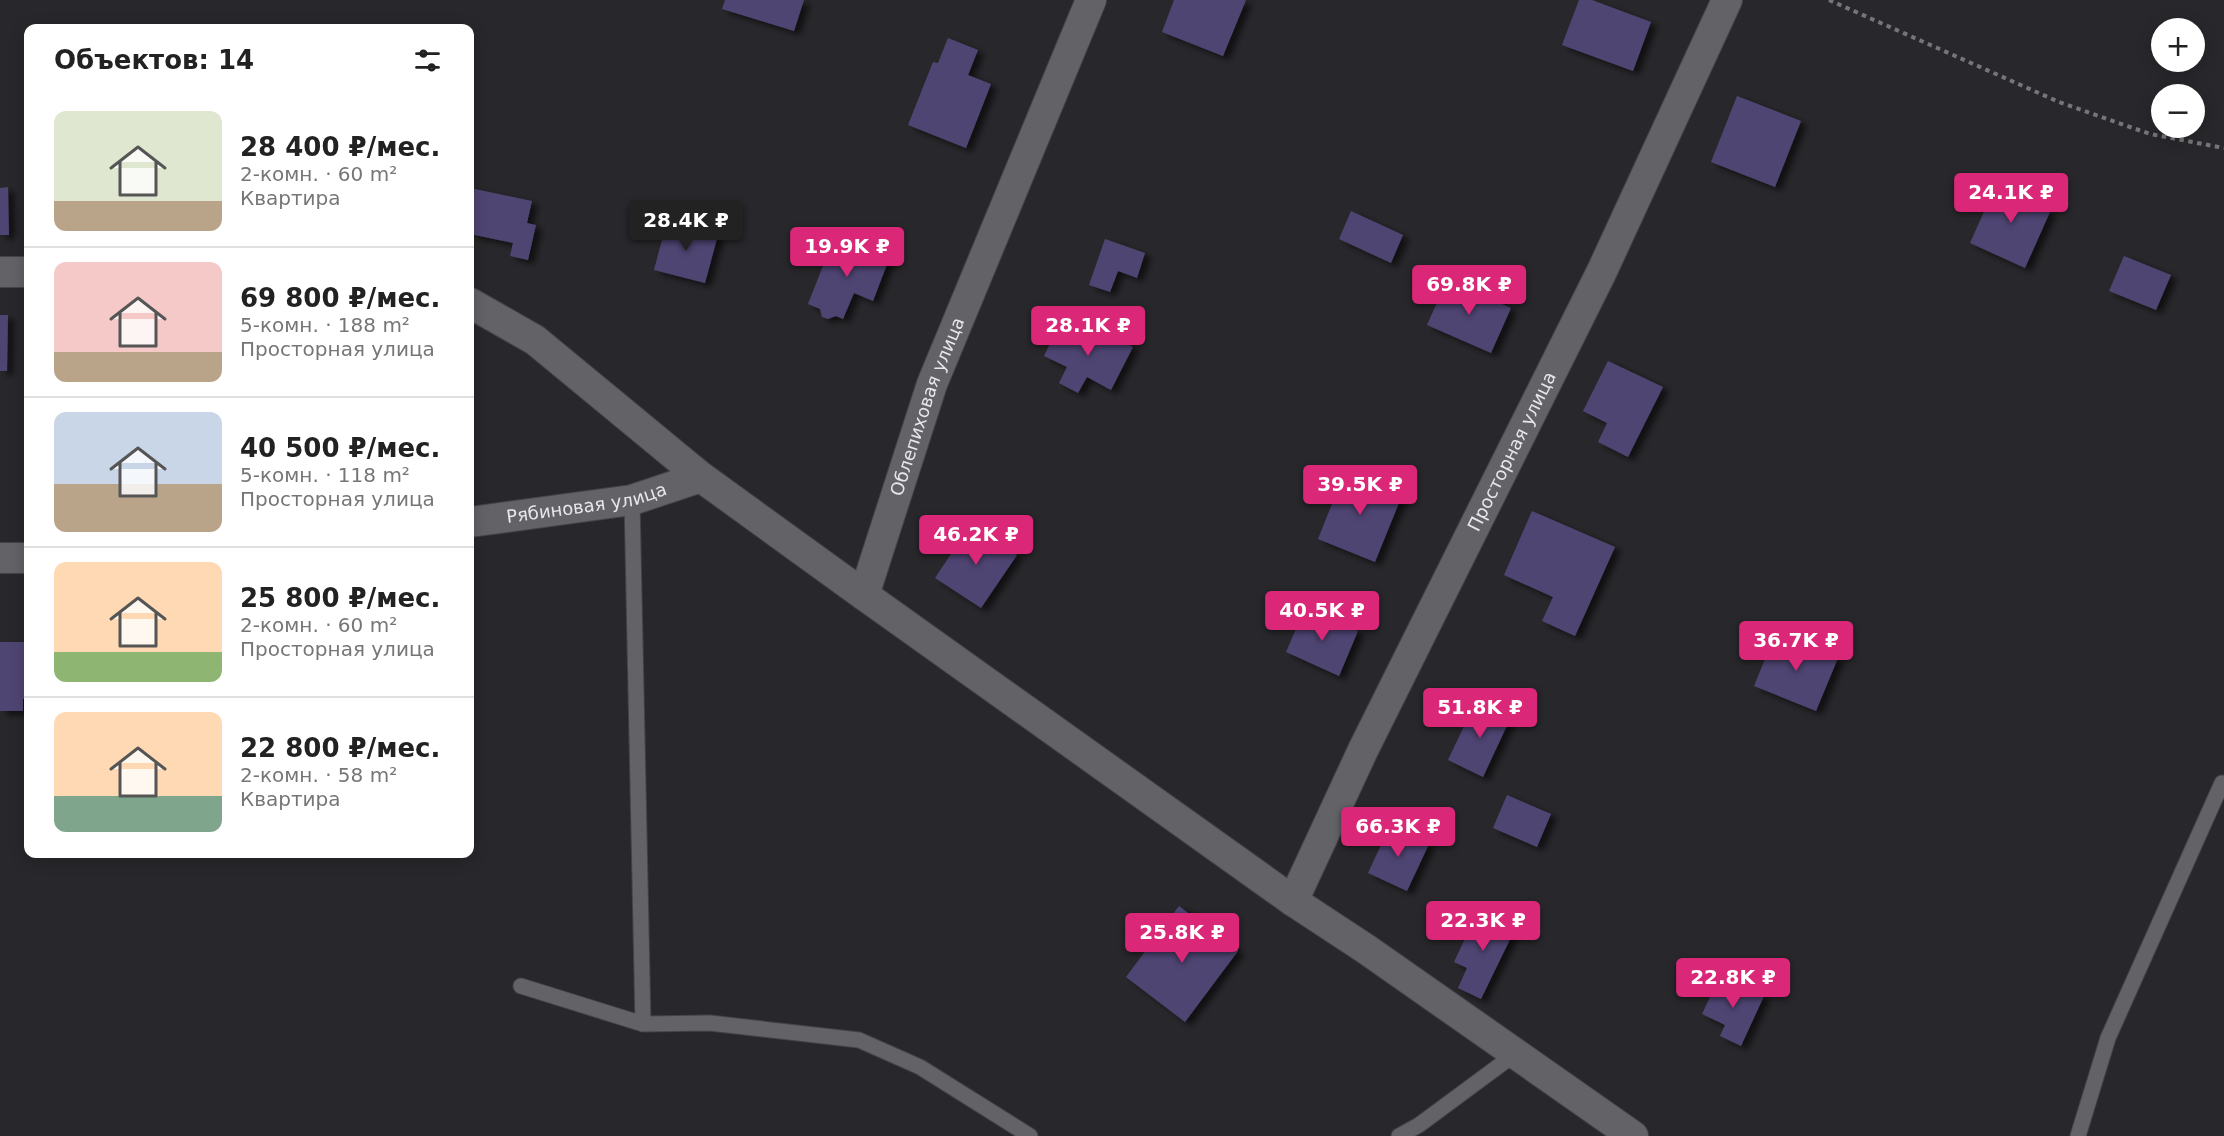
<!DOCTYPE html>
<html lang="ru">
<head>
<meta charset="utf-8">
<style>
  body { margin:0; font-family:"DejaVu Sans",sans-serif; background:#f2f2f2; color:#222; height:100vh; display:flex; flex-direction:column; font-size:22px; white-space:nowrap }
  * { box-sizing:border-box; margin:0 }
  p { font-size:20px; color:#767676 }
  .icon { flex:none; width:33px; height:33px; fill:none; stroke:currentColor; stroke-width:2; stroke-linecap:round; stroke-linejoin:round }
  .map { position:relative; flex:1; overflow:hidden }
  .drawer { position:absolute; left:24px; top:24px; width:450px; height:834px; display:flex; flex-direction:column; background:#fff; border-radius:12px; box-shadow:0 3px 15px #0003 }
  .drawer>* { flex:none }
  .controls { position:absolute; left:2151px; top:18px; display:grid; gap:12px }
  .controls a { display:grid; place-items:center; width:54px; height:54px; border-radius:50%; background:#fff; box-shadow:0 3px 15px #0003; font-size:30px }
  .price { position:absolute; translate:-50% -51px; padding:0 14px; border-radius:6px; background:#db2777; color:#fff; font-size:20px; line-height:39px; filter:drop-shadow(0 2px 3px #0008) }
  .price::after { content:''; position:absolute; left:50%; top:36px; width:18px; height:14px; margin-left:-9px; background:inherit; clip-path:polygon(0 0,100% 0,50% 100%) }
  .price.on { background:#222; color:#fff }
  ul { padding:0; list-style:none }
  li { display:flex; align-items:center; gap:18px; height:150px; padding:0 30px }
  li+li { border-top:2px solid #e0e0e0 }
  li span { display:grid; place-items:center; flex:none; width:168px; height:120px; border-radius:12px; color:#555 }
  li>.icon { margin-inline-start:auto }
  span .icon { width:72px; height:72px; fill:#fffc; stroke-width:1 }
  li b { font-size:26px }
  h2 { display:flex; justify-content:space-between; align-items:center; height:72px; padding:0 30px; font-size:26px }
  .map>svg:first-child { display:block }
  .building { fill:#504573; filter:url(#shadow) }
  .lines { fill:none; stroke-linecap:round; stroke-linejoin:round }
  .lane-casing { stroke:#444447; stroke-width:17 }
  .street-casing { stroke:#444447; stroke-width:32 }
  .path { stroke:#76767a; stroke-width:4; stroke-dasharray:4.5 4.5; stroke-linecap:butt }
  .lane { stroke:#636267; stroke-width:15 }
  .street { stroke:#636267; stroke-width:30 }
  .labels { text-anchor:middle; stroke-width:4.5; stroke-linejoin:round; paint-order:stroke }
  .street-label { font-size:18px; fill:#e7e7e9; stroke:#1f1e22 }
</style>
</head>
<body>
<div class="map">
<svg width="2224" height="1136" viewBox="0 0 2224 1136">
  <defs>
    <filter id="shadow"><feDropShadow dx="6" dy="4" stdDeviation="3" flood-color="#0009"/></filter>
  </defs>
  <rect width="100%" height="100%" fill="#28282c"/>
  <!-- building -->
  <path class="building" d="M725 0H804L794 31 722 9Z
    M1174 0H1246L1223 56 1162 32Z
    M1579 0H1592L1651 22 1633 71 1562 45Z
    M948 38 978 50 968 75 991 84 966 148 908 125 933 62 938 63Z
    M1737 96 1801 121 1775 187 1711 162Z
    M2012 181 2040 193 2035 205 2050 212 2025 268 1970 243 1995 187 2007 192Z
    M8 187 9 235H0V188Z
    M470 188 532 201 527 223 536 225 528 260 510 256 513 243 470 234Z
    M1351 211 1403 235 1391 263 1339 239Z
    M667 221 718 235 705 283 654 270Z
    M834 238 889 259 873 301 854 293 843 319 836 316 828 319 822 317 820 309 808 304Z
    M1105 239 1145 253 1137 278 1118 271 1110 292 1089 285Z
    M2124 256 2171 275 2156 310 2109 291Z
    M1447 280 1511 308 1491 353 1427 325Z
    M0 315H8L7 371H0Z
    M1060 323 1089 337 1094 328 1133 347 1111 390 1087 377 1078 393 1059 383 1067 367 1044 356Z
    M1608 361 1663 387 1628 457 1598 442 1607 423 1583 411Z
    M1346 469 1403 493 1375 562 1318 539Z
    M1532 511 1615 547 1575 636 1542 621 1553 597 1504 575Z
    M971 524 1017 555 981 608 935 578Z
    M1305 608 1358 631 1339 676 1286 652Z
    M1776 632 1838 658 1816 711 1754 686Z
    M0 642H28V698L23 699V711H0Z
    M1476 701 1511 717 1483 777 1448 760Z
    M1507 795 1551 814 1537 847 1493 828Z
    M1390 826 1429 844 1407 891 1368 873Z
    M1179 906 1238 951 1185 1022 1126 977Z
    M1479 909 1516 927 1481 999 1458 988 1467 968 1454 962Z
    M1720 976 1764 996 1741 1046 1720 1036 1725 1025 1702 1014Z"/>
  <g class="lines">
    <!-- lane casing -->
    <g class="lane-casing">
      <path id="lane" d="M632 500 643 1024
        M521 986 643 1024 710 1023 859 1040 920 1067 1030 1136
        M1399 1136 1419 1125 1515 1054
        M2078 1136 2108 1038 2222 783"/>
    </g>
    <!-- street casing -->
    <g class="street-casing">
      <g id="street">
        <path d="M0 272H28"/>
        <path id="s1" d="M470 303 535 340 701 477 864 595 932 384 1091 0"/>
        <path id="s2" d="M470 522 632 500 701 477"/>
        <path d="M0 558H28"/>
        <path d="M864 595 1293 901 1366 949 1633 1136"/>
        <path id="s3" d="M1293 901 1363 750 1602 271 1727 0"/>
      </g>
    </g>
    <!-- path -->
    <path class="path" d="M1829 0 2059 102 2150 134 2224 148"/>
    <!-- lane -->
    <use href="#lane" class="lane"/>
    <!-- street -->
    <use href="#street" class="street"/>
  </g>
  <g class="labels">
    <!-- street labels -->
    <g class="street-label">
      <text dy="6" stroke="none"><textPath href="#s1" startOffset="690">Облепиховая улица</textPath></text>
      <text dy="6" stroke="none"><textPath href="#s3" startOffset="500">Просторная улица</textPath></text>
      <text dy="6" stroke="none"><textPath href="#s2" startOffset="118">Рябиновая улица</textPath></text>
    </g>
  </g>
</svg>
<div class="controls">
<a>+</a>
<a>−</a>
</div>
<b class="price" style="left:2011px;top:224px">24.1K ₽</b>
<b class="price on" style="left:686px;top:252px">28.4K ₽</b>
<b class="price" style="left:847px;top:278px">19.9K ₽</b>
<b class="price" style="left:1469px;top:316px">69.8K ₽</b>
<b class="price" style="left:1088px;top:357px">28.1K ₽</b>
<b class="price" style="left:1360px;top:516px">39.5K ₽</b>
<b class="price" style="left:976px;top:566px">46.2K ₽</b>
<b class="price" style="left:1322px;top:642px">40.5K ₽</b>
<b class="price" style="left:1796px;top:672px">36.7K ₽</b>
<b class="price" style="left:1480px;top:739px">51.8K ₽</b>
<b class="price" style="left:1398px;top:858px">66.3K ₽</b>
<b class="price" style="left:1483px;top:952px">22.3K ₽</b>
<b class="price" style="left:1182px;top:964px">25.8K ₽</b>
<b class="price" style="left:1733px;top:1009px">22.8K ₽</b>
<section class="drawer">
<h2>Объектов: 14<svg class="icon" aria-label="filters" viewBox="0 0 24 24"><path d="M4 7h16M4 17h16"/><circle cx="9" cy="7" r="2"/><circle cx="15" cy="17" r="2"/></svg></h2>
<ul>
<li><span style="background:linear-gradient(#dfe7d0 75%,#b9a48a 0)"><svg class="icon" aria-label="home" viewBox="0 0 24 24"><path d="M3 11l9-7 9 7M6 9v11h12V9"/></svg></span><div><b>28 400 ₽/мес.</b><p>2-комн. · 60 m²</p><p>Квартира</p></div></li>
<li><span style="background:linear-gradient(#f6c9c9 75%,#b9a48a 0)"><svg class="icon" aria-label="home" viewBox="0 0 24 24"><path d="M3 11l9-7 9 7M6 9v11h12V9"/></svg></span><div><b>69 800 ₽/мес.</b><p>5-комн. · 188 m²</p><p>Просторная улица</p></div></li>
<li><span style="background:linear-gradient(#c9d6e8 60%,#b9a48a 0)"><svg class="icon" aria-label="home" viewBox="0 0 24 24"><path d="M3 11l9-7 9 7M6 9v11h12V9"/></svg></span><div><b>40 500 ₽/мес.</b><p>5-комн. · 118 m²</p><p>Просторная улица</p></div></li>
<li><span style="background:linear-gradient(#ffd9b3 75%,#8fb573 0)"><svg class="icon" aria-label="home" viewBox="0 0 24 24"><path d="M3 11l9-7 9 7M6 9v11h12V9"/></svg></span><div><b>25 800 ₽/мес.</b><p>2-комн. · 60 m²</p><p>Просторная улица</p></div></li>
<li><span style="background:linear-gradient(#ffd9b3 70%,#7fa58c 0)"><svg class="icon" aria-label="home" viewBox="0 0 24 24"><path d="M3 11l9-7 9 7M6 9v11h12V9"/></svg></span><div><b>22 800 ₽/мес.</b><p>2-комн. · 58 m²</p><p>Квартира</p></div></li>
</ul>
</section>
</div>
</body>
</html>
